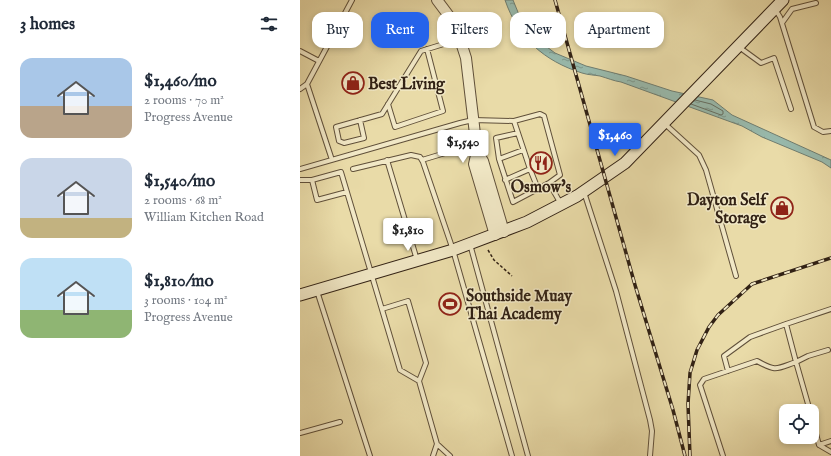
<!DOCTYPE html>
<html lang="en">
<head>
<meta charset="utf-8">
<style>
  body { margin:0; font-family:"IM FELL English",serif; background:#f2f2f3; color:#1f2937; height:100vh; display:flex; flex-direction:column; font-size:15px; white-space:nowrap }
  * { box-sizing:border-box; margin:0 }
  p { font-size:13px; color:#747a83 }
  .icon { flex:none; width:22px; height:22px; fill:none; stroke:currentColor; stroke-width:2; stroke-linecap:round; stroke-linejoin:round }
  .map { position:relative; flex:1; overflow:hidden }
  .side { display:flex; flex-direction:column; background:#fff; width:300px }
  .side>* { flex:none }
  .guide { position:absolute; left:12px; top:12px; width:380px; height:36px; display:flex; gap:8px }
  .fabs { position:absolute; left:479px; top:404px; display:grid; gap:8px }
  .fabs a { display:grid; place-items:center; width:40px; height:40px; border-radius:8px; background:#fff; box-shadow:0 2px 6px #0003; font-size:20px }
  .price { position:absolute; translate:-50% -34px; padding:0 9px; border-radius:4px; background:#fff; color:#222; font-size:13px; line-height:26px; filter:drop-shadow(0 1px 2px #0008) }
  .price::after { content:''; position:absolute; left:50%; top:24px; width:12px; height:9px; margin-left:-6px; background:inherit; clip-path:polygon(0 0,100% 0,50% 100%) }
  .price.active { background:#2563eb; color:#fff }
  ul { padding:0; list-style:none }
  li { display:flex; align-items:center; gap:12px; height:100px; padding:0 20px }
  li span { display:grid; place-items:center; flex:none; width:112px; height:80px; border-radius:12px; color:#555 }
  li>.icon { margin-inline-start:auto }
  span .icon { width:48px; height:48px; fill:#fffc; stroke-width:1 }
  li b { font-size:17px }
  h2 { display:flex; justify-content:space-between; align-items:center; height:48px; padding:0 20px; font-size:17px }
  .chip { padding:0 14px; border-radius:12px; background:#fff; box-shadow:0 2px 6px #0003; font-size:14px; line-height:36px }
  .chip.active { background:#2563eb; color:#fff }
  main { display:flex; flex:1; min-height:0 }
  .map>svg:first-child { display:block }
  .water { fill:url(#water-ripples); stroke:#6f7d70 }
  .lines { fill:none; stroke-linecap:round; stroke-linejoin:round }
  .shore { stroke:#656e61; stroke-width:1 }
  .service-casing { stroke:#60503a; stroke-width:6 }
  .tertiary-casing { stroke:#60503a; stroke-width:12 }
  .secondary-casing { stroke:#322215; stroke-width:13 }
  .path { stroke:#322215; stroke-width:1.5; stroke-dasharray:3 2; stroke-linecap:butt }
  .service { stroke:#f1e8c6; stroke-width:4 }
  .tertiary { stroke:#f1e8c6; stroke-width:10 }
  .secondary { stroke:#f1e8c6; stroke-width:11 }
  .rail-casing { stroke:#322215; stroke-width:3.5 }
  .rail { stroke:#f1e8c6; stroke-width:2; stroke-dasharray:6; stroke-linecap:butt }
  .labels { text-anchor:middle; stroke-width:3; stroke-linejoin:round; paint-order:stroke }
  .poi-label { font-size:16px; font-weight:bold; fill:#322215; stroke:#f1e8c6; text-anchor:start }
</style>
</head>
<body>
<main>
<section class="side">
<h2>3 homes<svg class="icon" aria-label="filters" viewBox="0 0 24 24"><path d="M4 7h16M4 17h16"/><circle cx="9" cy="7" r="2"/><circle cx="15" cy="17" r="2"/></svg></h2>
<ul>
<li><span style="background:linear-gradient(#a9c7e8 60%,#b9a48a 0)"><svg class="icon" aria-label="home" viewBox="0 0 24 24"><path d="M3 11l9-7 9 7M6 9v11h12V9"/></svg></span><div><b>$1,460/mo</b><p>2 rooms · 70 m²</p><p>Progress Avenue</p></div></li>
<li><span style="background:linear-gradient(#c9d6e8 75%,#c2b280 0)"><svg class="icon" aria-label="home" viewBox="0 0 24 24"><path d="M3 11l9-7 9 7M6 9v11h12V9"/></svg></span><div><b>$1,540/mo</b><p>2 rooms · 68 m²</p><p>William Kitchen Road</p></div></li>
<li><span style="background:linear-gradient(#bfe0f5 65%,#8fb573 0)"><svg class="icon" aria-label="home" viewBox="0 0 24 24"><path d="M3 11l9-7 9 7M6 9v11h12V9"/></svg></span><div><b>$1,810/mo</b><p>3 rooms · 104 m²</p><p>Progress Avenue</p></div></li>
</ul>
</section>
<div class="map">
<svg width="531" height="456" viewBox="0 0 531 456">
  <defs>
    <pattern id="water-ripples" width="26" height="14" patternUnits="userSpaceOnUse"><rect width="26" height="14" fill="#98baad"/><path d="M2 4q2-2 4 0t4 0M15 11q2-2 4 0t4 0" fill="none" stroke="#7d978c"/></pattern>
  </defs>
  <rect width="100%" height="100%" fill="#e9dba8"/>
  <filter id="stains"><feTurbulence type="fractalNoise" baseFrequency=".005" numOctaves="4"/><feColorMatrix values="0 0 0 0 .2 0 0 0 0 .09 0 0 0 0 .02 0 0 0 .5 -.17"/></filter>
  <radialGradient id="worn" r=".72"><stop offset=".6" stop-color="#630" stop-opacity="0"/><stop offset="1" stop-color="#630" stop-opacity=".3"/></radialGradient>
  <!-- water -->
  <path class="water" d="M205 0H213L222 22 231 35 255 53 286 66 326 76 372 91 413 100 432 115 531 160V168L522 162 462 137 442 126 321 82C314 81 307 78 300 76 295 75 288 75 282 73 244 61 218 38 205 0Z"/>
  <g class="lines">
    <!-- shore -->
    <path class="shore" d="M391 104 421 115 423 114V111L411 104 395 100"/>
    <!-- service casing -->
    <g class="service-casing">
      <path id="service" d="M475 9 480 17 514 127 523 132 531 131
        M482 23 492 9 516 3
        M439 47 461 63 474 58 491 109
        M0 51 19 61
        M7 84 32 160
        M0 89 7 84 52 0
        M88 104 95 127 143 111 127 49
        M60 120 64 138 44 143 39 141 36 127 82 114 121 51 160 39
        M214 121 240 114 244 116 260 175 249 183 213 202 199 159 196 138 218 133
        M365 124 399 155 406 170 436 276
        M199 159 223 150
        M87 160 117 260
        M122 160 175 144
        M0 169 160 123 173 120 214 121 230 169 238 189
        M53 169 111 155 120 157 123 162 153 250 212 456
        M0 180H12
        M205 180 230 169
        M249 183 261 204
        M47 192 17 200 12 180 41 172 100 370 119 381 137 444 133 456
        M284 192 316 291 350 420 352 431 350 456
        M170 244 228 456
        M17 291 70 456
        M82 309 108 301 126 363 119 381
        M486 324 531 309
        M510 411 496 362 508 356 528 350
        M512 419 519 445 531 452
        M0 433 40 422
        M137 444 150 456
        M519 445 531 441
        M423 456 400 385 404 379 457 361C477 372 476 369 496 362L486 324 450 337 424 356 428 371"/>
    </g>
    <!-- tertiary casing -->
    <g class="tertiary-casing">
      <path id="tertiary" d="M137 0 155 24 166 58 177 151 174 164 195 235
        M177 151 183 161 204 232"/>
    </g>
    <!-- secondary casing -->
    <g class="secondary-casing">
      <path id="secondary" d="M0 295 153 250 227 222 277 196 325 163 483 0"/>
    </g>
    <!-- path -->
    <path class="path" d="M188 250 194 260 212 276"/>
    <!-- service -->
    <use href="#service" class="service"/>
    <!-- tertiary -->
    <use href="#tertiary" class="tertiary"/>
    <!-- secondary -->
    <use href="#secondary" class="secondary"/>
    <!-- rail casing -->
    <g class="rail-casing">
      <path id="rail" d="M255 0 335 285 373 410 385 456
        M390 456 388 404 390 373 397 350 409 327 418 315 452 284 531 258"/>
    </g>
    <!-- rail -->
    <use href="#rail" class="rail"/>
  </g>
  <!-- icons -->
  <defs>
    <g id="shop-ring" transform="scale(1.15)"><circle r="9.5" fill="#f1e8c6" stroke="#8f2418" stroke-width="1.5"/><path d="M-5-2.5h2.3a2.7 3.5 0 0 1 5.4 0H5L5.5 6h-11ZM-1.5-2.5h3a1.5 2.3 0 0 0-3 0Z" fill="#8f2418"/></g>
    <g id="restaurant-ring" transform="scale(1.15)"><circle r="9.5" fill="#f1e8c6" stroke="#8f2418" stroke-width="1.5"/><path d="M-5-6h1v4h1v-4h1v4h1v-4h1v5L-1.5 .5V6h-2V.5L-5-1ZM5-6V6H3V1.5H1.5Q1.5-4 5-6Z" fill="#8f2418"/></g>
    <g id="stadium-ring" transform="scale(1.15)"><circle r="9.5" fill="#f1e8c6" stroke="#8f2418" stroke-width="1.5"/><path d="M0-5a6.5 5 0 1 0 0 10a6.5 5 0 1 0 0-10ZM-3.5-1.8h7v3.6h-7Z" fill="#8f2418"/></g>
  </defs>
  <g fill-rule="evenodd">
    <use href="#shop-ring" x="53" y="83"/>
    <use href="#restaurant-ring" x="241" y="163"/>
    <use href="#shop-ring" x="482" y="208"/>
    <use href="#stadium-ring" x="150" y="304"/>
  </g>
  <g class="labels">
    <!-- poi labels -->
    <g class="poi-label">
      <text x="68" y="89">Best Living</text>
      <text x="241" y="192" text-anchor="middle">Osmow's</text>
      <text x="466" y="205" text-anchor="end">Dayton Self<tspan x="466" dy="18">Storage</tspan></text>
      <text x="166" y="301">Southside Muay<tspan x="166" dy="18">Thai Academy</tspan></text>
    </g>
  </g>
  <rect width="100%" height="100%" filter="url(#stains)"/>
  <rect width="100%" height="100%" fill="url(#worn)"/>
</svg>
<div class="fabs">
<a><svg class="icon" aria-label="locate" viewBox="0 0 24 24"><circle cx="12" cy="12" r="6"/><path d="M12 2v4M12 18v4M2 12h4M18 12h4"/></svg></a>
</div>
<b class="price active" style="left:315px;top:157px">$1,460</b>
<b class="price" style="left:163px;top:164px">$1,540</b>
<b class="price" style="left:108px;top:252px">$1,810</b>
<div class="guide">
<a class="chip">Buy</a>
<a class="chip active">Rent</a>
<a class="chip">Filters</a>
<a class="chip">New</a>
<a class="chip">Apartment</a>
</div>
</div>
</main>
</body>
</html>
